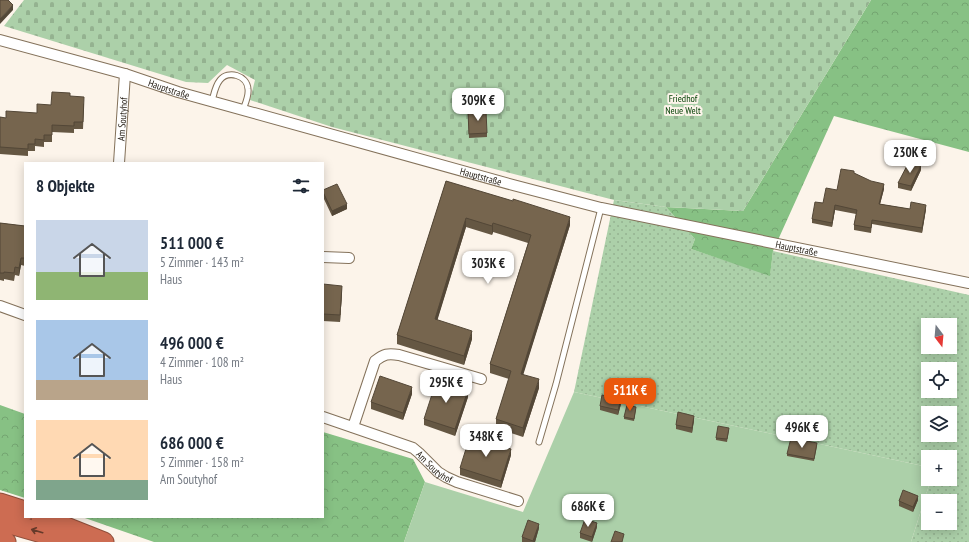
<!DOCTYPE html>
<html lang="de">
<head>
<meta charset="utf-8">
<style>
  body { margin:0; font-family:"PT Sans Narrow",sans-serif; background:#f2f2f3; color:#1f2937; height:100vh; display:flex; flex-direction:column; font-size:15px; white-space:nowrap }
  * { box-sizing:border-box; margin:0 }
  p { font-size:13px; color:#747a83 }
  .icon { flex:none; width:22px; height:22px; fill:none; stroke:currentColor; stroke-width:2; stroke-linecap:round; stroke-linejoin:round }
  .map { position:relative; flex:1; overflow:hidden }
  .sheet { position:absolute; left:24px; top:162px; width:300px; height:356px; display:flex; flex-direction:column; background:#fff; border-radius:0px; box-shadow:0 2px 10px #0003 }
  .sheet>* { flex:none }
  .needle { width:26px; rotate:164deg }
  .controls { position:absolute; left:921px; top:318px; display:grid; gap:8px }
  .controls a { display:grid; place-items:center; width:36px; height:36px; border-radius:0px; background:#fff; box-shadow:0 2px 10px #0003; font-size:20px }
  .price { position:absolute; translate:-50% -34px; padding:0 9px; border-radius:8px; background:#fff; color:#222; font-size:13px; line-height:26px; filter:drop-shadow(0 1px 2px #0008) }
  .price::after { content:''; position:absolute; left:50%; top:24px; width:12px; height:9px; margin-left:-6px; background:inherit; clip-path:polygon(0 0,100% 0,50% 100%) }
  .price.selected { background:#ea580c; color:#fff }
  ul { padding:0; list-style:none }
  li { display:flex; align-items:center; gap:12px; height:100px; padding:0 12px }
  li span { display:grid; place-items:center; flex:none; width:112px; height:80px; border-radius:0px; color:#555 }
  li>.icon { margin-inline-start:auto }
  span .icon { width:48px; height:48px; fill:#fffc; stroke-width:1 }
  li b { font-size:17px }
  h2 { display:flex; justify-content:space-between; align-items:center; height:48px; padding:0 12px; font-size:17px }
  .map>svg:first-child { display:block }
  .grass { fill:url(#grass-dots); fill-rule:evenodd }
  .forest { fill:url(#forest-crowns) }
  .cemetery { fill:url(#cemetery-stones) }
  .garden { fill:#acd0a9 }
  .lines { fill:none; stroke-linecap:round; stroke-linejoin:round }
  .lane-casing { stroke:#84725b; stroke-width:7 }
  .street-casing { stroke:#84725b; stroke-width:12 }
  .highway-casing { stroke:#904f3b; stroke-width:21 }
  .lane { stroke:#fff; stroke-width:5 }
  .street { stroke:#fff; stroke-width:10 }
  .highway { stroke:#cd6c52; stroke-width:19 }
  .wall { fill:#655743 }
  .shaded-wall { fill:#534737 }
  .building { fill:#76654e; stroke:#534737 }
  .oneway { stroke:#653a2a }
  .labels { text-anchor:middle; stroke-width:4; stroke-linejoin:round; paint-order:stroke }
  .street-label { font-size:10px; fill:#201910; stroke:#fcf4ea }
  .park-label { font-size:10px; fill:#003f02; stroke:#fcf4ea }
</style>
</head>
<body>
<div class="map">
<svg width="969" height="542" viewBox="0 0 969 542">
  <defs>
    <pattern id="grass-dots" width="8" height="8" patternUnits="userSpaceOnUse"><rect width="8" height="8" fill="#acd0a9"/><path d="M2 2h.1M6 6h.1" fill="none" stroke="#94b290" stroke-width="1.8" stroke-linecap="round"/></pattern>
    <pattern id="forest-crowns" width="20" height="18" patternUnits="userSpaceOnUse"><rect width="20" height="18" fill="#87c184"/><path d="M2 6a3 3 0 1 1 6 0M12 15a3 3 0 1 1 6 0" fill="none" stroke="#74a571"/></pattern>
    <pattern id="cemetery-stones" width="16" height="16" patternUnits="userSpaceOnUse"><rect width="16" height="16" fill="#acd0a9"/><path d="M2 7V4a2 2 0 0 1 4 0v3zM10 15v-3a2 2 0 0 1 4 0v3z" fill="#94b290"/></pattern>
  </defs>
  <rect width="100%" height="100%" fill="#fcf4ea"/>
  <!-- grass -->
  <path class="grass" d="M614 200 666 207 695 239 691 249 770 275 773 251 969 295V542H911L931 479H950V457H928V467L574 392ZM928 325H950V347H928ZM928 369H950V391H928ZM928 413H950V435H928ZM928 501H950V523H928Z"/>
  <!-- forest -->
  <path class="forest" d="M871 0H969V152L834 116 773 251 770 276 691 249 695 239 666 207 743 211Z
    M0 405 25 414V498L0 490Z
    M323 432 413 459 425 482 404 542H154L82 517H323Z"/>
  <!-- cemetery -->
  <path class="cemetery" d="M24 0H871L743 211 666 207 614 200 332 127 250 100 255 80 227 65 208 83 186 82 4 26Z"/>
  <!-- garden -->
  <path class="garden" d="M574 392 928 467V479H931L911 542H404L425 482 523 512Z"/>
  <g class="lines">
    <!-- lane casing -->
    <g class="lane-casing">
      <path id="lane" d="M212 101C214 94 215 86 220 80 228 70 247 75 248 89 249 96 245 104 243 110
        M539 442 556 384 601 208"/>
    </g>
    <!-- street casing -->
    <g class="street-casing">
      <g id="street">
        <path id="s1" d="M0 40 125 74 178 92 243 110 513 185 601 208 969 283"/>
        <path id="s2" d="M119 163 125 74"/>
        <path d="M323 257 349 258"/>
        <path d="M0 306 25 315"/>
        <path id="s3" d="M323 417 413 448 419 453 438 472 446 477 457 482 518 501"/>
        <path d="M353 427 375 361C384 354 388 353 399 355L481 379"/>
      </g>
    </g>
    <!-- highway casing -->
    <g class="highway-casing">
      <path id="highway" d="M0 503 25 511
        M41 517 104 542
        M0 521 73 542
        M0 540 6 542"/>
    </g>
    <!-- lane -->
    <use href="#lane" class="lane"/>
    <!-- street -->
    <use href="#street" class="street"/>
    <!-- highway -->
    <use href="#highway" class="highway"/>
  </g>
  <!-- wall -->
  <path class="wall" d="M70 96 84 104 83 129H74V133L52 132V142H44V147L35 146V151H28V156L0 154V117L6 118 37 113 51 105Z
    M468 112 487 133V137L469 138Z
    M921 170 911 191 898 188V183Z
    M854 173 884 189 880 204 910 209H926L922 233 872 224 871 233 854 230V225L856 214 835 210 832 227 812 223V219L823 203 837 190Z
    M446 181 570 225 523 374 539 388 523 437 496 428V419L509 379 490 373V364L528 243 493 232 492 235 466 227 437 320 472 339 464 365 397 344V335Z
    M323 190 347 209 332 216 323 197Z
    M0 223 25 226V266L21 265 19 276 15 275 14 281 4 279V281L0 280Z
    M323 284 342 293 340 322 323 321Z
    M412 394 403 420 371 409V402Z
    M468 397 455 436 424 425V419Z
    M621 404 618 415 600 410V406Z
    M636 409 634 421 624 419V417Z
    M694 420 692 433 676 429V425Z
    M729 430 727 442 716 440V438Z
    M817 446 814 461 787 456V454Z
    M511 455 501 488 460 475V468Z
    M918 500 913 512 899 506V501Z
    M597 527 592 542 580 538V533Z
    M539 528 535 542H522V537Z"/>
  <!-- shaded-wall -->
  <path class="shaded-wall" d="M13 5V10L0 24V19Z
    M921 165V170L911 191V186Z
    M884 184V189L879 208V204Z
    M347 204V209L332 216V211Z
    M835 205V210L832 227V223Z
    M926 205V209L922 233V228Z
    M570 217V225L521 382V374Z
    M466 218V227L435 328V319Z
    M493 223V232L492 235V226Z
    M21 258V265L19 276V268Z
    M342 286V293L340 322V315Z
    M472 331V339L464 365V356Z
    M539 379V388L523 437V428Z
    M412 387V394L403 420V413Z
    M468 390V397L455 436V429Z
    M621 399V404L618 415V410Z
    M694 416V420L692 433V428Z
    M511 449V455L501 488V481Z
    M918 496V500L913 512V507Z
    M597 523V527L592 542V537Z
    M539 524V528L535 542H533Z"/>
  <!-- building -->
  <path class="building" d="M0 0H8L13 5 0 19Z
    M52 92 70 93V96L84 97 83 122H74V126L52 125V135H44V140L35 139V144H28V149L0 147V117L6 118V111L37 113V104L51 105Z
    M486 111 487 133 469 134 468 112Z
    M910 160 921 165 911 186 898 183Z
    M841 169 854 171V173L871 181 884 184 879 204 910 209 911 202 926 205 922 228 872 220 871 228 854 225 857 210 835 205 832 223 812 219 815 202 823 203 826 188 837 190Z
    M446 181 513 201V199L570 217 521 374 539 379 523 428 496 419 511 371 490 364 531 235 493 223 492 226 466 218 435 319 472 331 464 356 397 335Z
    M337 184 347 204 332 211 323 192V190Z
    M0 223 25 226V258H21L19 268 15 267 14 273 4 272V273H0Z
    M323 284 342 286 340 315 323 314Z
    M380 376 412 387 403 413 371 402Z
    M437 379 468 390 455 429 424 419Z
    M602 395 621 399 618 410 600 406Z
    M627 405 636 407 634 419 624 417Z
    M678 412 694 416 692 428 676 425Z
    M718 426 729 428 727 439 716 438Z
    M470 436 511 449 501 481 460 468Z
    M791 438 817 443 814 459 787 454Z
    M903 490 918 496 913 507 899 501Z
    M585 519 597 523 592 537 580 533Z
    M528 520 539 524 533 541 522 537Z
    M615 531 624 534 622 542H611Z"/>
  <!-- one-way arrows -->
  <defs><path id="oneway-shaft" d="M-6 0H5M1.5-3L5.5 0L1.5 3" fill="none" stroke-width="1.6" stroke-linecap="round" stroke-linejoin="round"/></defs>
  <use class="oneway" href="#oneway-shaft" transform="translate(37 531) rotate(-164)"/>
  <g class="labels">
    <!-- street labels -->
    <g class="street-label">
      <text dy="4" stroke="none"><textPath href="#s1" startOffset="176">Hauptstraße</textPath></text>
      <text dy="4" stroke="none"><textPath href="#s2" startOffset="44">Am Soutyhof</textPath></text>
      <text dy="4" stroke="none"><textPath href="#s1" startOffset="500">Hauptstraße</textPath></text>
      <text dy="4" stroke="none"><textPath href="#s1" startOffset="824">Hauptstraße</textPath></text>
      <text dy="4" stroke="none"><textPath href="#s3" startOffset="124">Am Soutyhof</textPath></text>
    </g>
    <!-- park labels -->
    <g class="park-label">
      <text x="683" y="102">Friedhof<tspan x="683" dy="12">Neue Welt</tspan></text>
    </g>
  </g>
</svg>
<div class="controls">
<a><svg class="needle" viewBox="-14 -14 28 28"><path d="M0-13l5 13h-10z" fill="#e53935"/><path d="M0 13l5-13h-10z" fill="#747a83"/></svg></a>
<a><svg class="icon" aria-label="locate" viewBox="0 0 24 24"><circle cx="12" cy="12" r="6"/><path d="M12 2v4M12 18v4M2 12h4M18 12h4"/></svg></a>
<a><svg class="icon" aria-label="layers" viewBox="0 0 24 24"><path d="M12 4l9 5-9 5-9-5zM3 14l9 5 9-5"/></svg></a>
<a>+</a>
<a>−</a>
</div>
<b class="price" style="left:478px;top:122px">309K €</b>
<b class="price" style="left:910px;top:174px">230K €</b>
<b class="price" style="left:488px;top:285px">303K €</b>
<b class="price" style="left:446px;top:404px">295K €</b>
<b class="price selected" style="left:630px;top:412px">511K €</b>
<b class="price" style="left:802px;top:449px">496K €</b>
<b class="price" style="left:486px;top:458px">348K €</b>
<b class="price" style="left:588px;top:528px">686K €</b>
<section class="sheet">
<h2>8 Objekte<svg class="icon" aria-label="filters" viewBox="0 0 24 24"><path d="M4 7h16M4 17h16"/><circle cx="9" cy="7" r="2"/><circle cx="15" cy="17" r="2"/></svg></h2>
<ul>
<li><span style="background:linear-gradient(#c9d6e8 65%,#8fb573 0)"><svg class="icon" aria-label="home" viewBox="0 0 24 24"><path d="M3 11l9-7 9 7M6 9v11h12V9"/></svg></span><div><b>511 000 €</b><p>5 Zimmer · 143 m²</p><p>Haus</p></div></li>
<li><span style="background:linear-gradient(#a9c7e8 75%,#b9a48a 0)"><svg class="icon" aria-label="home" viewBox="0 0 24 24"><path d="M3 11l9-7 9 7M6 9v11h12V9"/></svg></span><div><b>496 000 €</b><p>4 Zimmer · 108 m²</p><p>Haus</p></div></li>
<li><span style="background:linear-gradient(#ffd9b3 75%,#7fa58c 0)"><svg class="icon" aria-label="home" viewBox="0 0 24 24"><path d="M3 11l9-7 9 7M6 9v11h12V9"/></svg></span><div><b>686 000 €</b><p>5 Zimmer · 158 m²</p><p>Am Soutyhof</p></div></li>
</ul>
</section>
</div>
</body>
</html>
